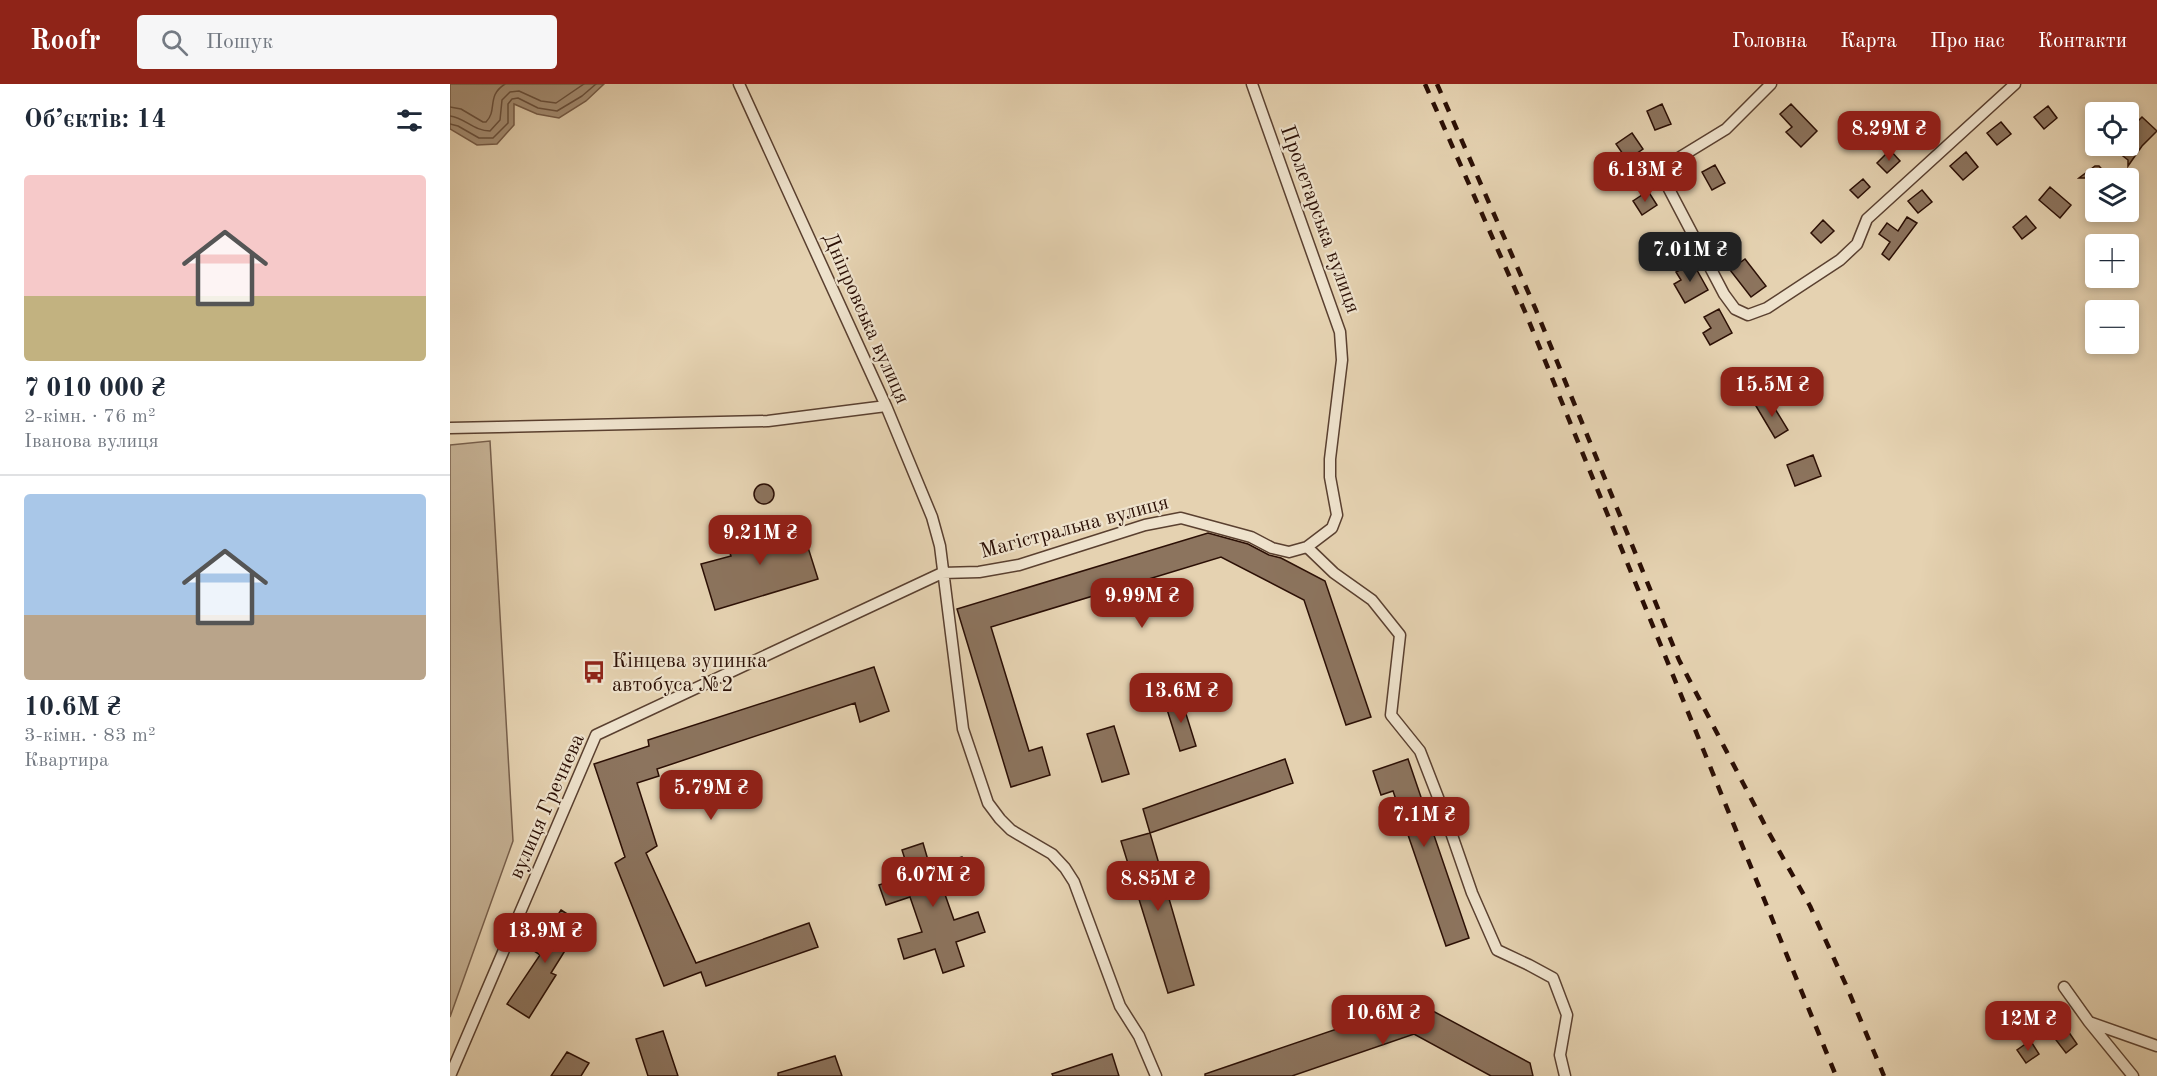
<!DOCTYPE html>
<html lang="uk">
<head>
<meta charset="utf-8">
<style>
  body { margin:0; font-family:"Old Standard TT",serif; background:#f6f6f7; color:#1f2937; height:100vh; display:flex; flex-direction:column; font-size:22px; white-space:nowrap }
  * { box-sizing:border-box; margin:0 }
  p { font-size:20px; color:#747a83 }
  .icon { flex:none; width:33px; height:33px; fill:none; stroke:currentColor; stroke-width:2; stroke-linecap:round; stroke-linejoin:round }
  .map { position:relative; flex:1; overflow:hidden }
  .drawer { display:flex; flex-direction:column; background:#fff; width:450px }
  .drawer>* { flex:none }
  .buttons { position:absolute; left:1635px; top:18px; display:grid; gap:12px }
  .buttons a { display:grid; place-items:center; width:54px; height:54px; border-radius:6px; background:#fff; box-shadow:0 3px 9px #0003; font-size:30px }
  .price { position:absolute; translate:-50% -51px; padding:0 14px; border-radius:12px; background:#8f2418; color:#fff; font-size:20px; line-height:39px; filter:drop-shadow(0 2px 3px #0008) }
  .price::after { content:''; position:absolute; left:50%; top:36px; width:18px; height:14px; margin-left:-9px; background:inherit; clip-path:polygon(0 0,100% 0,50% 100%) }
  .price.active { background:#222; color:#fff }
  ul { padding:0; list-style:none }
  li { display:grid; align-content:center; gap:12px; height:318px; padding:0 24px }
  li+li { border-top:2px solid #e0e1e3 }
  li span { display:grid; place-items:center; height:186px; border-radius:6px; color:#555 }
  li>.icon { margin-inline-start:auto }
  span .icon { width:108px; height:108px; fill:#fffc; stroke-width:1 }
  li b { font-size:26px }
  h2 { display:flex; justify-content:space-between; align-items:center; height:72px; padding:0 24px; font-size:26px }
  header { display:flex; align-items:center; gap:36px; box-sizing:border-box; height:84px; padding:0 30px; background:#8f2418; color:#fff }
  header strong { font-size:28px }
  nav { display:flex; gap:33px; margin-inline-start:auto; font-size:21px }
  .search { width:420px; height:54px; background:#f6f6f7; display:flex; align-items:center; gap:15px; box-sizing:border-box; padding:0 21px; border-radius:6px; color:#747a83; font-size:22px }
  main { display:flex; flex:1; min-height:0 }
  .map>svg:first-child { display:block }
  .green { fill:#c5b194; stroke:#78604c; stroke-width:1.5 }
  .water { fill:#a69077; stroke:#755c49; stroke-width:1.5 }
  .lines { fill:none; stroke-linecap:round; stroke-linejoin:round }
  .shore { stroke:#68503e; stroke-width:1.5 }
  .building { fill:#8c745e; stroke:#2b0f05; stroke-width:1.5 }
  .street-casing { stroke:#5a4030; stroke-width:13 }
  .street { stroke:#eee2cc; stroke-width:10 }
  .rail { stroke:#2b0f05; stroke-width:4.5; stroke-dasharray:10 10; stroke-linecap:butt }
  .labels { text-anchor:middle; stroke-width:4.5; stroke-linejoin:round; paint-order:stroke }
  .street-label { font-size:21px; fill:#2b0f05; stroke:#eee2cc }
  .poi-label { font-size:21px; fill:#2b0f05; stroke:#eee2cc; text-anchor:start }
</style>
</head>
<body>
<header>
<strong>Roofr</strong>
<div class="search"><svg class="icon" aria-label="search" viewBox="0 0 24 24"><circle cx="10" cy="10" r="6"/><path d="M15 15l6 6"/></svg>Пошук</div>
<nav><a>Головна</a><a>Карта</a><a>Про нас</a><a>Контакти</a></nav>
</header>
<main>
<section class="drawer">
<h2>Об’єктів: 14<svg class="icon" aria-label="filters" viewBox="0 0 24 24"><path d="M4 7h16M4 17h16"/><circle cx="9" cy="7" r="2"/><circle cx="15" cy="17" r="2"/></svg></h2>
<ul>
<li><span style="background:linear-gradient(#f6c9c9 65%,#c2b280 0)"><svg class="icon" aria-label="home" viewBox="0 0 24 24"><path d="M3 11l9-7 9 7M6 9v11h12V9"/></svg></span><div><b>7 010 000 ₴</b><p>2-кімн. · 76 m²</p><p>Іванова вулиця</p></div></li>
<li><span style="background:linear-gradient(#a9c7e8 65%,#b9a48a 0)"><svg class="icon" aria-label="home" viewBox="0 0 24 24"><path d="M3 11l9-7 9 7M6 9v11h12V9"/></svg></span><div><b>10.6M ₴</b><p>3-кімн. · 83 m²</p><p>Квартира</p></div></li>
</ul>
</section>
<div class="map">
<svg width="1707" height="992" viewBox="0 0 1707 992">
  <rect width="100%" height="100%" fill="#e5d2b1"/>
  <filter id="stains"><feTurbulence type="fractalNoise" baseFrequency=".00333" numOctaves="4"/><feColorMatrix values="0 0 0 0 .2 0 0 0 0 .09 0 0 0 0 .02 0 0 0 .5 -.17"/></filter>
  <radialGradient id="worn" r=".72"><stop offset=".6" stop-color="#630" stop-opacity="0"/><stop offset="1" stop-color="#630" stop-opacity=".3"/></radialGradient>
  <!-- green -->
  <path class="green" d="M40 357 63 757 0 933V361Z"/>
  <!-- water -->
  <path class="water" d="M0 0H154L136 17 109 34 87 30 64 20V41L47 60 27 61 0 45Z"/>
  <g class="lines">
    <!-- shore -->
    <path class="shore" d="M0 23 11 25 33 38H36C48 26 36 12 55 0
      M0 32C15 34 24 47 40 47L50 36 52 16 60 8 69 7 91 17 106 19 134 0
      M0 40 8 42 29 54H43L58 39V20L62 15 68 14 88 24 107 27 132 12 146 0"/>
  </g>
  <!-- building -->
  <path class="building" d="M1212 20 1221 40 1205 46 1197 27Z
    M1341 20 1367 47 1351 63 1336 48 1342 43 1330 30Z
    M1598 22 1607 34 1594 45 1584 33Z
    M1692 33 1707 47 1692 62 1678 82V76L1668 68 1672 62H1678V47Z
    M1551 38 1561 50 1547 61 1537 49Z
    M1182 49 1193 65 1177 76 1166 60Z
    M1440 66 1450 77 1437 89 1427 79Z
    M1516 68 1528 83 1513 96 1500 82Z
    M1265 81 1275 99 1262 106 1252 88Z
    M1645 82H1649L1660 94H1629Z
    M1413 95 1420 103 1408 114 1400 106Z
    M1600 103 1621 121 1610 134 1589 116Z
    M1472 106 1482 118 1468 129 1458 117Z
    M1198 107 1207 121 1192 131 1183 117Z
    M1576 132 1586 144 1572 155 1563 143Z
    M1457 133 1467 139 1439 176 1432 170 1440 158 1429 150 1437 139 1448 147Z
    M1373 136 1384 147 1371 159 1361 149Z
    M1295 175 1316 202 1301 213 1280 186Z
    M1243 179 1258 206 1235 219 1224 200 1231 196 1226 188Z
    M1269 225 1282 249 1260 261 1253 249 1261 244 1254 233Z
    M1319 315 1338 346 1325 354 1306 322Z
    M1363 371 1371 392 1345 402 1337 381Z
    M304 410a10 10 0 1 1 20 0a10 10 0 1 1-20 0Z
    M349 435 368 495 265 526 251 480 281 472 276 458Z
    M758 449 798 460 819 471 831 474 875 497 921 633 896 641 854 516 771 473 541 543 579 667 592 663 600 691 561 703 507 525Z
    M424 583 439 627 410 638 405 619 207 685 209 692 187 699 207 762 196 769 246 879 359 839 368 863 256 902 251 888 214 902 165 779 175 773 144 680 199 662 198 656Z
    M731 614 746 662 730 667 715 619Z
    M664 642 679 690 652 698 637 650Z
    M835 675 843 699 700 749 693 725Z
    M958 675 1019 854 996 862 943 707 931 711 923 687Z
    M700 749 744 901 718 909 671 757Z
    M473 759 480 783 512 773 519 794 492 802 504 836 528 828 535 848 506 858 514 882 493 889 485 865 454 875 448 855 472 848 460 813 436 821 429 801 460 791 452 766Z
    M111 826 125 835 133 838 101 889 106 891 79 934 57 920 90 871 84 867Z
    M966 918 1080 979 1083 992H1041L964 950 842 992H755V990Z
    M213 947 228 992H198L186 955Z
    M1618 947 1627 960 1616 969 1606 956Z
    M1577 959H1582L1589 970 1576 979 1567 966Z
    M117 968 139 979 131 992H101Z
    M662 970 669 992H603L602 990Z
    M385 972 392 992H328V989Z"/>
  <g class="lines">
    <!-- street casing -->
    <g class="street-casing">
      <path id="street" d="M289 0 436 322 482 433 490 462 513 645 538 719 550 735 561 746 602 770 615 784 624 798 670 922 689 952 706 992
        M1321 0 1276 45 1209 86 1274 210 1285 225 1298 231 1317 224 1390 176 1407 160 1417 135 1565 0
        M0 344 318 337 436 322
        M857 463 884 489 922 516 950 551 941 631 970 667 996 734 1022 809 1047 866 1079 881 1103 894 1117 931 1110 971 1115 992
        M1614 903 1639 938 1683 992
        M1639 938 1707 962
        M0 992 146 651 492 489 529 488 569 481 695 441 731 434 801 453 822 464 839 468 857 463 882 444 887 431 880 393V375L892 276 890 248 802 0"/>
    </g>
    <!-- street -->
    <use href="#street" class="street"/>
    <!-- rail -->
    <path class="rail" d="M975 0 1076 230 1386 992
      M987 0 1086 226 1229 576 1319 749 1360 822 1396 901 1434 992"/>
  </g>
  <!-- icons -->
  <defs>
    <g id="bus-bare" transform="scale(1.8)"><path d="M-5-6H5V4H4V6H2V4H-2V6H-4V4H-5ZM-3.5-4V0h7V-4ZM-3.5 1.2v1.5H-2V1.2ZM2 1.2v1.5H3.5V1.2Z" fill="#8f2418" stroke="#eee2cc" stroke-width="2.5" paint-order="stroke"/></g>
  </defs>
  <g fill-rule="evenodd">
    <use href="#bus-bare" x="144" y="588"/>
  </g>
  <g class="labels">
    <!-- street labels -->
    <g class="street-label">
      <text transform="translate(871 135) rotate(70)" y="7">Пролетарська вулиця</text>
      <text transform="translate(417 234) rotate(66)" y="7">Дніпровська вулиця</text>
      <text transform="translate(624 442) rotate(-15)" y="7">Магістральна вулиця</text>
      <text transform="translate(96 722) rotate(-66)" y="7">вулиця Гречнева</text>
    </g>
    <!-- poi labels -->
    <g class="poi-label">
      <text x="162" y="583">Кінцева зупинка<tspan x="162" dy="24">автобуса №2</tspan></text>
    </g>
  </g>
  <rect width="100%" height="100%" filter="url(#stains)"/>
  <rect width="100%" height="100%" fill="url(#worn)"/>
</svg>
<div class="buttons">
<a><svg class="icon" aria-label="locate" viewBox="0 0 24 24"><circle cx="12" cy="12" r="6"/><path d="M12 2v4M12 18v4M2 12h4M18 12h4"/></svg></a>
<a><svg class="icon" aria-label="layers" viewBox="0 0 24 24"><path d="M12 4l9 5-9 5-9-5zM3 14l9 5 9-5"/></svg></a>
<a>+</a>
<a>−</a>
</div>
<b class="price" style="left:1439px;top:78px">8.29M ₴</b>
<b class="price" style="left:1195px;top:119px">6.13M ₴</b>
<b class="price active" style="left:1240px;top:199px">7.01M ₴</b>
<b class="price" style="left:1322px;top:334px">15.5M ₴</b>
<b class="price" style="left:310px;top:482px">9.21M ₴</b>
<b class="price" style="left:692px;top:545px">9.99M ₴</b>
<b class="price" style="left:731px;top:640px">13.6M ₴</b>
<b class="price" style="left:261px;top:737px">5.79M ₴</b>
<b class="price" style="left:974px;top:764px">7.1M ₴</b>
<b class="price" style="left:483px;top:824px">6.07M ₴</b>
<b class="price" style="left:708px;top:828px">8.85M ₴</b>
<b class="price" style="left:95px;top:880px">13.9M ₴</b>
<b class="price" style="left:933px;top:962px">10.6M ₴</b>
<b class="price" style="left:1578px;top:968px">12M ₴</b>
</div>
</main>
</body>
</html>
